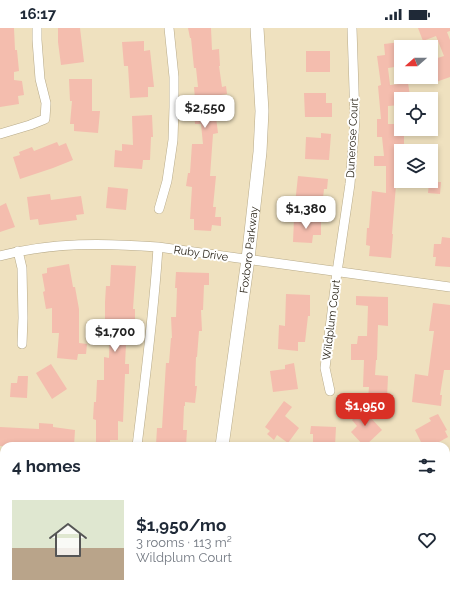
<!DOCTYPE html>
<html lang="en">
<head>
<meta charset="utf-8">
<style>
  body { margin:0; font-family:Raleway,sans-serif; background:#f2f2f3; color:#1f2937; height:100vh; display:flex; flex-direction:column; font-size:15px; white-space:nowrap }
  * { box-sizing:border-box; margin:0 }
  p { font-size:13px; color:#747a83 }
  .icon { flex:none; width:22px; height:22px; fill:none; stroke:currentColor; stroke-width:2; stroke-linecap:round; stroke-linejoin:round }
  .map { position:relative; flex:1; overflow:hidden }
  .side { position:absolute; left:0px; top:414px; width:450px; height:156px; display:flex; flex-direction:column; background:#fff; border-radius:12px 12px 0 0; box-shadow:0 2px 6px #0003 }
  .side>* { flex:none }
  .needle { width:26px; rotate:249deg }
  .buttons { position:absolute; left:394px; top:12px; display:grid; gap:8px }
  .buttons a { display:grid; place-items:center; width:44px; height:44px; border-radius:0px; background:#fff; box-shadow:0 2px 6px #0003; font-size:20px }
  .price { position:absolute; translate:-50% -34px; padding:0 9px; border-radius:8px; background:#fff; color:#222; font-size:13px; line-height:26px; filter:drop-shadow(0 1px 2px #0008) }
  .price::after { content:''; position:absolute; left:50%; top:24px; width:12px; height:9px; margin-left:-6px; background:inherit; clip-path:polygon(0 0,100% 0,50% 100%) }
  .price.on { background:#d93025; color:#fff }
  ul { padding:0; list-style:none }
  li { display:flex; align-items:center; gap:12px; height:100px; padding:0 12px }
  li+li { border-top:1px solid #e0e1e3 }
  li span { display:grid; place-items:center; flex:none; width:112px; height:80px; border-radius:0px; color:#555 }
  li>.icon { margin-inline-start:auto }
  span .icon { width:48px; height:48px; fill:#fffc; stroke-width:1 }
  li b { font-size:17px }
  h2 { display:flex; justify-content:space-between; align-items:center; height:48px; padding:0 12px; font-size:17px }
  .status { display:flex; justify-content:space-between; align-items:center; height:28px; padding:0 20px; background:#fff; direction:ltr }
  .status svg { height:11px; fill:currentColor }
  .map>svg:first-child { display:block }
  .building { fill:#f4bdae }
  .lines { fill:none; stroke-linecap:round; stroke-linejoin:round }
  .street-casing { stroke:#b7aa89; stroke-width:10 }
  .secondary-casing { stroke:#b7aa89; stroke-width:14 }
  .street { stroke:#fff; stroke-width:9 }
  .secondary { stroke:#fff; stroke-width:13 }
  .labels { text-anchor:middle; stroke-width:4; stroke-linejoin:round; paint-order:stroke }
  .street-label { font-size:11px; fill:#282216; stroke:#fff }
</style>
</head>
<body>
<div class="status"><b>16:17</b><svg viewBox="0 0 49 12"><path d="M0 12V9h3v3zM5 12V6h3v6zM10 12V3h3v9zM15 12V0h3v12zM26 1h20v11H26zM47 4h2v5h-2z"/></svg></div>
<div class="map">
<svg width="450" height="570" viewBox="0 0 450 570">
  <rect width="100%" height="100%" fill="#efe1bf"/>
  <!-- building -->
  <path class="building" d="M0 0H14L15 22H17L19 43 14 44V52L22 53 24 67 18 68 19 76 0 79Z
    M58 0H80L84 34 61 37 58 14Z
    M188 0H211L212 22 219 21 220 38H219L222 59 226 58 227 66 221 67V72L214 73 218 105 213 106 210 148H216L213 179H216L215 189H221V198L212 197 211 203 194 202V191H190L192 159 186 158 188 145H190L192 116H203L201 96H195L194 83H196L194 59H198L196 40H194L191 10H190Z
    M418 0H450V3L447 4 450 12V49L436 54 431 40V32L444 28 436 8 423 13Z
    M144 13V23L150 22 154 59H148V69L130 70 128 38H124L122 14Z
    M401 14V38L388 40 390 57 408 55 410 68H402L403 71H401V77L388 78V96H401L402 105H404V117H401V157H396L392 206H393L391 230 369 228 370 218 366 217 367 200H369L372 163 386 165V138H374V128H384L382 109H377V91H381L378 58 381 57 377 28 385 27 384 16Z
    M306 23H330V44H306Z
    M69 51H92V83H100L98 105 74 103V96H70L72 73H70Z
    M304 65H326V75H332V89H305Z
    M152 87 153 109H151L150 132H143L142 141 114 139 115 122 122 123V116L133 117 132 88Z
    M321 105 331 106 329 132 305 131 306 109 321 110Z
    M57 114 59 118 66 115 73 132 53 140 20 151 13 129 20 127 19 124 32 119 34 123Z
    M298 148 328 151 327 161H324L322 179 295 176Z
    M429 154H441L440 166 428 165Z
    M108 159 128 161 126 182 106 180Z
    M50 166 51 172 81 168 84 186 76 187 77 192 39 197 38 191 30 192 27 169Z
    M6 175 15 199 0 204V178Z
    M294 191 321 192V207H313L312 215 293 214Z
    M442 209 450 210V239L435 238 436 229H433L434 216H441Z
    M69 236 73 259H75L79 281V315L87 316 86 326H78L77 332 57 330 59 305H52V280L46 281 43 264 45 263 42 246 47 245V240Z
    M111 237 136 238 133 281H135V298H132L131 316H126L125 336H129V346H125L123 394 118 393V412H110V416H96V392L93 391 94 374H96L97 352H104V329L109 330 110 297 105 296V274L106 258H110Z
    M176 244 209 245V257H204L203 282H201L202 303H199L197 329H196L195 358H197L195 375 185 374V378H184L183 402H187L186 418 156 417 157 400H162L166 335H169L171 310H172L171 289H176L177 260H175Z
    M286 266 310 267V288H308L305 314H298V323L278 321 279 297 285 298Z
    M356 268 388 269V298L378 297 377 332H376L375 347 388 348 387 371H368L369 359H363L364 332H351V316H357L358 308H367L368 278 356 277Z
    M433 275 450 277V342H444L440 367H442L441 378 412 374 415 346 428 348 434 303H429Z
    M294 335 298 361 273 364 270 343 285 341V337Z
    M51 336 67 361 52 371 36 345Z
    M18 348H28L27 370 10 369 11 355H17Z
    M284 373 292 379 285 388 299 400 288 415 277 407 274 412 267 406 270 403 265 399Z
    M365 379 373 387 370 389 382 402 365 418H364L351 404 357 398 352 392Z
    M438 386 447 402 445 403 448 409 432 418H423L415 402 431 393 429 390Z
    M39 395 53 396V399L75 402 74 418H0V399L39 401Z
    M311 398 336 399 335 418H313V406H310Z"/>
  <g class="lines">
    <!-- street casing -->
    <g class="street-casing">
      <path id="street" d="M0 106 30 97 45 91 46 75 40 51 37 12V0
        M159 181 167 153 173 112 174 79V49L169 0
        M18 223 22 240 23 290 22 316
        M0 228C52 214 105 215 158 219L450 259
        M330 363 325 340 337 244 350 156 355 92 352 0
        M137 418C145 352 154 285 158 219
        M0 446H4
        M294 570V566"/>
    </g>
    <!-- secondary casing -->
    <g class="secondary-casing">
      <g id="secondary">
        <path id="s1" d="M222 418 248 231 260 124 262 83 257 0"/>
        <path d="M201 570 202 566"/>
      </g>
    </g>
    <!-- street -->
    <use href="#street" class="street"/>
    <!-- secondary -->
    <use href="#secondary" class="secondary"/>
  </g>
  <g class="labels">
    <!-- street labels -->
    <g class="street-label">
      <text transform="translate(352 110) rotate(-87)" y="4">Dunerose Court</text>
      <text dy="4" stroke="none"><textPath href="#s1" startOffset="198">Foxboro Parkway</textPath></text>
      <text transform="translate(201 225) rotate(8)" y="4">Ruby Drive</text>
      <text transform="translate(331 292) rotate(-83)" y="4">Wildplum Court</text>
    </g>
  </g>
</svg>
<div class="buttons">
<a><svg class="needle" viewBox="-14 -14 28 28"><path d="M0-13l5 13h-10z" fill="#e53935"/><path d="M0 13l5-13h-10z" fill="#747a83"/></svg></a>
<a><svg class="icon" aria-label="locate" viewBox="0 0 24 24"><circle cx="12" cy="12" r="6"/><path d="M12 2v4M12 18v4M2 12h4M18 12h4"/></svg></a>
<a><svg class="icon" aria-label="layers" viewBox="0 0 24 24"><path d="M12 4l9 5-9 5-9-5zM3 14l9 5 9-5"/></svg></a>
</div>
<b class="price" style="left:205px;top:101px">$2,550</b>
<b class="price" style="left:306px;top:202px">$1,380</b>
<b class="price" style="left:115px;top:325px">$1,700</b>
<b class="price on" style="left:365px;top:399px">$1,950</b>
<section class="side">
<h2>4 homes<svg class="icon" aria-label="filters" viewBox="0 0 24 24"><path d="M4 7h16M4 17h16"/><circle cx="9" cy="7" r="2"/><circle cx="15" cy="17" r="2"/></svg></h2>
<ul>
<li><span style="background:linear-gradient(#dfe7d0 60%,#b9a48a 0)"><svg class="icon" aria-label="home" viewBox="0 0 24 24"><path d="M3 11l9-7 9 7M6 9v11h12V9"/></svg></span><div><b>$1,950/mo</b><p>3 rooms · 113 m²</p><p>Wildplum Court</p></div><svg class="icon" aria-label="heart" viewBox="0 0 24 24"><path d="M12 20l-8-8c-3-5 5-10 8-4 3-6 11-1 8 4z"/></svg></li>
</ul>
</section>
</div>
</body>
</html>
